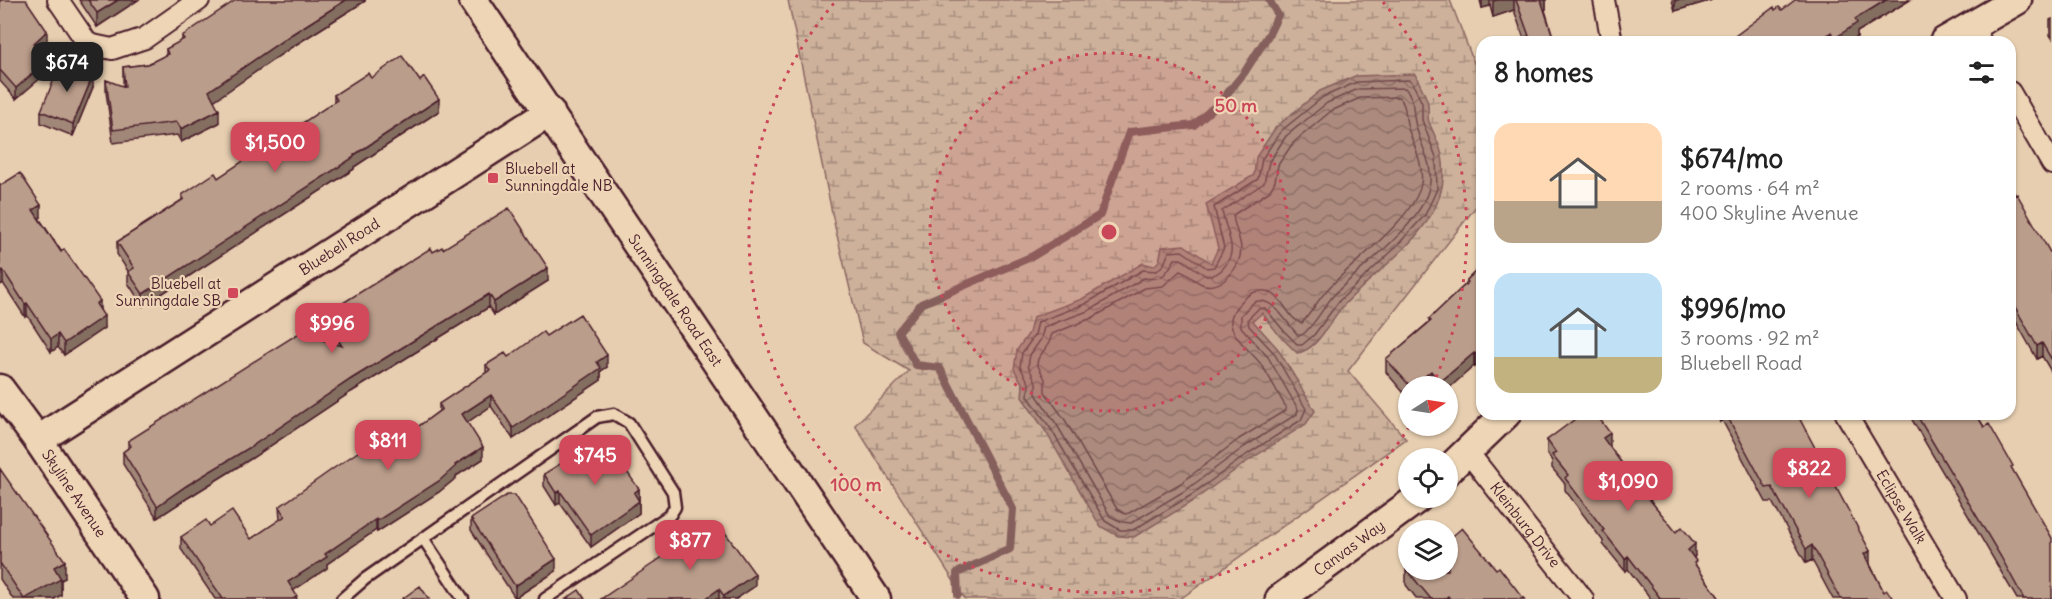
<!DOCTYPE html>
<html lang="en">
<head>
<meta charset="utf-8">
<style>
  body { margin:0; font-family:Delius,sans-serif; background:#f2f2f2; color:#222; height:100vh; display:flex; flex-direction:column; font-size:22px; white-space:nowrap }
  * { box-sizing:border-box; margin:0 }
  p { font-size:20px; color:#767676 }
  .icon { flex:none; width:33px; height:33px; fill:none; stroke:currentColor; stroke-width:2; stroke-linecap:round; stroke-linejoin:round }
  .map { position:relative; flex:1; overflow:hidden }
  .sheet { position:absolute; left:1476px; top:36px; width:540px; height:384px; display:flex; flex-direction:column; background:#fff; border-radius:18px; box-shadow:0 2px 4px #0004 }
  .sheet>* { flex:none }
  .needle { width:39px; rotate:78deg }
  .fabs { position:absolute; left:1398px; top:376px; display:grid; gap:12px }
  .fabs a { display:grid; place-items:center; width:60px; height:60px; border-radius:50%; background:#fff; box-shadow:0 2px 4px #0004; font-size:30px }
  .price { position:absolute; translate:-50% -51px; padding:0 14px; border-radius:12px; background:#d1495b; color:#fff; font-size:20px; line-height:39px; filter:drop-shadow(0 2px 3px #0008) }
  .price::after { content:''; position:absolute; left:50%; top:36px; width:18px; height:14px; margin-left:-9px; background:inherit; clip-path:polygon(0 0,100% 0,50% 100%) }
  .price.selected { background:#222; color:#fff }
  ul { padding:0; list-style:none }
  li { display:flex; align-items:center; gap:18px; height:150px; padding:0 18px }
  li span { display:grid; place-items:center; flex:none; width:168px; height:120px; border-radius:18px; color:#555 }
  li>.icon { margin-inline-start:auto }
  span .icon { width:72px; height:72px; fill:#fffc; stroke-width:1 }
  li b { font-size:26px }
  h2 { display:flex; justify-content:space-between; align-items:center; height:72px; padding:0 18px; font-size:26px }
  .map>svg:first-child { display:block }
  .wetland { fill:url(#wetland-marsh); stroke:#8c6863; stroke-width:1.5 }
  .water { fill:url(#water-waves); stroke:#855f5c; stroke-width:1.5 }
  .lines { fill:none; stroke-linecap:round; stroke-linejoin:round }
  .shore { stroke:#714a4c; stroke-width:1.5 }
  .stream { stroke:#855f5c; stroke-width:8 }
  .lane-casing { stroke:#4a1f2b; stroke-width:15 }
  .street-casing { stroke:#4a1f2b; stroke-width:24 }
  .secondary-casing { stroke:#4a1f2b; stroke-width:33 }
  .lane { stroke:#eed5b6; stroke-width:10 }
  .street { stroke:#eed5b6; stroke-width:20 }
  .secondary { stroke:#eed5b6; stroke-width:28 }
  .wall { fill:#a18778; stroke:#4a1f2b; stroke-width:1.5 }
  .shaded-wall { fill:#836e61; stroke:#4a1f2b; stroke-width:1.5 }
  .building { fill:#bb9d8b; stroke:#4a1f2b; stroke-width:1.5 }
  .ring { fill:none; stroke:#ca4759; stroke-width:3; stroke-dasharray:3 6 }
  .poi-dot { fill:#d1495b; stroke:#eed5b6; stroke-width:2 }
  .labels { text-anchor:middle; stroke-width:4.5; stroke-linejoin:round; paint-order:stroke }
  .poi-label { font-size:15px; fill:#4a1f2b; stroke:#eed5b6; text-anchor:start }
  .street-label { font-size:15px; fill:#4a1f2b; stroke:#eed5b6 }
  .centre { fill:#ca4759; stroke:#eed5b6; stroke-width:3 }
  .ring-label { font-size:18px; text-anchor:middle; font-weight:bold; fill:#ca4759; stroke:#eed5b6; stroke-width:4.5; stroke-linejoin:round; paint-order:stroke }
</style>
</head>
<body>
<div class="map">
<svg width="2052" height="599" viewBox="0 0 2052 599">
  <defs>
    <pattern id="wetland-marsh" width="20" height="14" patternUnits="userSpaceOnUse" patternTransform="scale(1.5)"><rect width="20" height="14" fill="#cdb19b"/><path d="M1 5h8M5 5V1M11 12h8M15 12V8" fill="none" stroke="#a88f7f"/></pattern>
    <pattern id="water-waves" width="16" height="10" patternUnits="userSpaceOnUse" patternTransform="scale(1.5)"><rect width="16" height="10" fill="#ac8a7d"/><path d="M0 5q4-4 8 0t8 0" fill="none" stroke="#8e7067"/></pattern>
  </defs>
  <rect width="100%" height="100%" fill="#e7ceb0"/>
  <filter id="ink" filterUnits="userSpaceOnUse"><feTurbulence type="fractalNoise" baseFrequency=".0167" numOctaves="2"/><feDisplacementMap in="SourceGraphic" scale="12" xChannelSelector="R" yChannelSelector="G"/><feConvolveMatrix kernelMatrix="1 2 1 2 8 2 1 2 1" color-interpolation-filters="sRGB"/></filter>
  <g filter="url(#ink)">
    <!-- wetland -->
    <path class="wetland" d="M788 0H1450L1482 84V199L1348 371 1406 439 1180 599H965L855 425 909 371 863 343 835 227Z"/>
    <!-- water -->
    <path class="water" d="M1415 74C1419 83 1426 94 1428 104 1429 110 1427 116 1429 122 1433 133 1440 144 1442 156 1455 223 1383 262 1344 305 1330 319 1319 350 1297 353L1279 335 1262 313 1253 321 1278 349 1315 411 1306 424 1252 458 1193 501 1134 537 1118 536 1100 526 1046 432 1022 397 1023 385 1014 369 1017 350 1029 333 1033 317 1082 299 1143 263 1154 266 1159 261 1162 247 1184 245 1211 263 1218 248 1206 204 1254 175 1256 157 1276 127 1320 91 1355 76Z"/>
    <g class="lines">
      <!-- shore -->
      <path class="shore" d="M1409 80 1412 82 1422 103V120L1436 157 1437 189 1425 215 1392 251 1339 301 1314 335 1302 345H1298L1284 331 1265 308 1258 309 1248 319 1249 326 1274 353 1306 409 1301 420 1249 453 1190 496 1133 530H1120L1105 521 1051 429 1028 396 1029 383 1020 367 1022 353 1035 335 1038 322 1085 304 1143 270 1157 271 1164 264 1169 252 1182 251 1207 268 1214 267 1224 248 1214 207 1258 179 1262 159 1281 131 1323 97 1357 82Z
        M1405 88C1415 98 1412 109 1415 122 1419 144 1435 164 1429 188 1418 230 1361 265 1333 296 1322 309 1315 325 1302 335H1298C1286 323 1273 295 1254 302L1241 315V327L1268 357 1298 409 1297 414 1244 447 1186 490 1131 523 1122 522 1110 516 1057 425 1036 394V382L1028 366 1030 355 1041 339 1044 327 1088 311 1144 278C1163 281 1166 274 1175 259H1181L1206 276C1221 277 1233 259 1231 245 1229 233 1224 222 1222 211L1264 183 1269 162 1286 136 1327 103 1358 89Z
        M1399 97C1408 106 1404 120 1409 131 1415 148 1424 166 1421 184 1415 218 1350 264 1327 290 1318 300 1311 313 1302 323 1287 320 1284 294 1265 291 1255 290 1247 295 1241 302 1215 327 1245 344 1260 363 1270 376 1277 393 1286 407V410L1239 439 1181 483 1129 513 1125 514 1117 509 1065 420 1045 392V379L1037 364 1038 359 1049 343 1052 334 1092 318 1145 288 1163 286 1180 271C1189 274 1196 283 1205 285 1225 289 1241 265 1241 248 1240 237 1234 226 1233 215L1270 191 1275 181 1278 165 1293 143 1331 111 1360 98Z"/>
      <!-- stream -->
      <path class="stream" d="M958 595 957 573 1010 549 1013 509 940 368 916 365 898 332 921 304 1033 256 1100 215 1129 132 1194 125 1221 101 1244 73 1269 34 1278 15 1269 0"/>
      <!-- lane casing -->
      <g class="lane-casing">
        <path id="lane" d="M423 538 463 599
          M342 599 365 579 597 417 614 414 629 423 673 492 675 507 670 515 545 599"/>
      </g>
      <!-- street casing -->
      <g class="street-casing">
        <g id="street">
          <path d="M58 0 88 44 112 49 145 38 199 0"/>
          <path d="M1604 0 1612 42"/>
          <path d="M1972 26 1981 42"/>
          <path d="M2010 92 2052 164"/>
          <path id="s1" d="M1846 414 1956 599"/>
          <path id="s2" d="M1467 451 1583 599"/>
        </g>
      </g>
      <!-- secondary casing -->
      <g class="secondary-casing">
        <g id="secondary">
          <path id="s3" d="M473 0 876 599"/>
          <path d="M1944 42 2017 0"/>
          <path id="s4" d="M0 389 38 440 145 599"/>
          <path id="s5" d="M38 440 550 112"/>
          <path d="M1448 470 1506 414"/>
          <path id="s6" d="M1280 599 1418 498"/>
        </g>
      </g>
      <!-- lane -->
      <use href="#lane" class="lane"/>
      <!-- street -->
      <use href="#street" class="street"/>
      <!-- secondary -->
      <use href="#secondary" class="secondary"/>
    </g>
    <!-- wall -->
    <path class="wall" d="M0 0 47 43 42 47 56 65 16 99 0 81Z
      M79 0H138L97 27Z
      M365 0V1L292 47 214 100 219 123 181 142 177 135 113 143 106 92V80L123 87V67L148 64 166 55V49L182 41V36Z
      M1480 0H1546V9L1545 10 1554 40 1560 42H1525L1514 10 1493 17 1490 6 1482 8Z
      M1672 0H1712L1675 11Z
      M1910 0 1857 32V37L1850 42H1727L1775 10Z
      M2052 19V38L2050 35V20Z
      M371 78 439 111 354 167V169L143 306 128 283V271L117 254V242L182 200V195L218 178 259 151V146L295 128 334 102V95Z
      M93 87 73 136 41 123V111Z
      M0 184 41 217 39 218 100 309 104 328 64 355 58 347 51 352 27 315 25 317 3 283 0 285Z
      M2010 186 2052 256V373L2042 356 2037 359 2010 311Z
      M443 249 548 281 494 315 489 307 351 392 252 458 186 499 157 518 123 464V452L128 448V441L332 342 322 329V316L433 252Z
      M1482 256V361L1475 367 1474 366 1448 387H1433L1431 384 1427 387H1408V398L1386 372V359L1429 322V319L1467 283V280L1479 268Z
      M546 336 607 367 601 371V380L513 439 491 406 467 422 483 459 456 476V478L439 492 377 532 376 530 327 564V568L293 590 297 599H215L181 549V537L210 526 251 539 280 520 279 507 408 434 439 411V404L486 373V365L508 357Z
      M1715 414H1797L1870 564 1884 592 1893 599H1833L1812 560 1806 563 1772 502H1766L1722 420 1720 422Z
      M1911 414H1976L2013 472 2052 599H2017L1911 418Z
      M1547 440 1610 446H1609L1637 484 1695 556 1694 557 1696 566 1720 599H1651L1628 569 1625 571 1603 544V541L1565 490V484L1552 468V461L1547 453Z
      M0 469 65 578 61 580V595L54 599H13L0 579Z
      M544 474 639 489V513L591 547 560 503 556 505 544 486Z
      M471 519 556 571 515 598 471 530Z
      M714 537 755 586 736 599H601Z
      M1406 569H1496L1524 599H1417L1406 585Z"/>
    <!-- shaded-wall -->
    <path class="shaded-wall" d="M118 0H138L97 27V13Z
      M346 0H365V1L292 47 209 104V91L292 34Z
      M1482 0H1490V6L1482 8Z
      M1498 0H1514V10L1493 17V1Z
      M1540 0H1546V9L1540 11Z
      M1675 0H1712L1675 11Z
      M1886 0H1910L1857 32V37L1850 42H1835V38L1855 19Z
      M47 31V43L33 55V44Z
      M1831 32V42H1819Z
      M56 53V65L16 99V88Z
      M93 75V87L73 136V124Z
      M439 99V111L354 167V169L143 306V294Z
      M219 110V123L181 142V129Z
      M41 205V217L33 222V210Z
      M548 268V281L494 315V302Z
      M3 270V283L0 285V272Z
      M489 294V307L351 392 252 458 186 499 157 518V506L186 486 351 379Z
      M100 301V314L96 304Z
      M27 303V315L25 317V304Z
      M104 316V328L64 355V343Z
      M58 334V347L51 352V339Z
      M2042 343V356L2037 359V346Z
      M1482 348V361L1475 367V354Z
      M1474 353V366L1448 389V387H1440V382Z
      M607 355V367L601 371V380L513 439V428L597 362Z
      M1431 371V384L1427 387H1412Z
      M491 395V406L462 426V414Z
      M1720 414H1722V420L1720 422Z
      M1610 433V446L1603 451V438Z
      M483 447V459L456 476V478L439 492 377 532V521L455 465Z
      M639 489V513L591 547V535L634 493Z
      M560 491V503L556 505V493Z
      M376 519V530L327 564V568L288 594V582L325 554Z
      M1695 544V556L1688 562V550Z
      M1812 545V560L1806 563V549Z
      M1870 551V565L1864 554Z
      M1628 556V569L1625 571V559Z
      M556 559V571L515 598V586Z
      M65 561V578L61 580V595L54 599H24L54 567Z
      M755 574V586L736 599H724V596Z
      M719 589V599H705Z"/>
    <!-- building -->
    <path class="building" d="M0 0H26L47 31 33 44 56 53 16 88 0 70Z
      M88 0H118L97 13Z
      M236 0H346L292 34 209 91 219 110 181 129 177 122 113 130 106 80 125 87 123 67 148 64 168 54 166 49 184 39 182 36Z
      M1516 0H1541L1554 40 1559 38 1560 42H1527L1525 37 1529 36Z
      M1795 0H1886L1855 19 1857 23 1835 38 1831 32 1819 42H1727L1774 7 1775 10 1779 7 1782 10Z
      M402 56 420 81 424 77 439 99 354 155V157L143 294 128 272 134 268 117 242 184 199 182 195 215 173 218 178 261 149 259 146 292 124 295 128 337 100 334 95 368 73 371 78Z
      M61 62 93 75 73 124 41 111Z
      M20 173 41 205 33 210 61 252 64 249 100 301 96 304 104 316 64 343 58 334 51 339 27 303 25 304 3 270 0 272V184L1 185Z
      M2010 186 2015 195 2017 194 2052 256V360L2042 343 2037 346 2010 298Z
      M509 208 548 268 494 302 489 294 351 379 252 446 186 486 157 506 123 452 131 446 128 441 299 333 342 346 322 316 431 248 433 252 442 247 443 249Z
      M1479 256H1482V348L1475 354 1474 353 1440 382 1431 371 1412 387H1411L1386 359 1431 321 1429 319 1468 282 1467 280 1479 268Z
      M580 314 607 355 597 362 601 368 513 428 491 395 462 414 483 447 455 465 456 466 439 481 377 521 376 519 325 554 327 557 288 582 297 596 293 599H223L181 537 206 520 210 526 232 511 251 539 285 516 279 507 334 468 401 423 408 434 442 409 439 404 490 370 486 365 505 353 508 357 543 332 546 336Z
      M1582 414H1596L1610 433 1603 438 1637 484 1676 532 1682 527 1695 544 1688 550 1696 561 1694 563 1720 599H1661L1628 556 1625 559 1603 531 1604 530 1565 478 1568 475 1552 455 1556 453 1547 440Z
      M1726 414H1797L1870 551 1864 554 1884 592 1887 590 1893 599H1841L1812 545 1806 549 1772 487 1766 488Z
      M1916 414H1976L1984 427 1989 424 2013 466 2011 467 2052 538V599H2024L2001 557Z
      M596 441 600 448 607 443 639 489 634 493 639 501 591 535 560 491 556 493 544 474Z
      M0 469 65 561 54 567 61 579 24 599 0 563Z
      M507 495H515L556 559 515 586 471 519Z
      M706 525 714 537 724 531 755 574 724 596 719 589 705 599H601L654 563Z
      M1462 528 1496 569 1499 567 1524 599H1450L1448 596 1444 599H1431L1406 569 1408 567V570H1448V540Z
      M420 586 429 599H402Z
      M579 590 585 599H566Z"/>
  </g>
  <!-- distance rings -->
  <circle cx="1109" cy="232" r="179" fill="#ca4759" fill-opacity=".12"/>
  <g class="ring">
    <circle cx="1109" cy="232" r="179"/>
    <path d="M1409 427A358 358 0 1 1 835 2M1383 2A358 358 0 0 1 1432 386"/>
  </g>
  <!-- markers -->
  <g class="poi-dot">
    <rect x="487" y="172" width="12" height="12" rx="3"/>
    <rect x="227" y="287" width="12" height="12" rx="3"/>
  </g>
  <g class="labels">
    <!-- poi labels -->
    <g class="poi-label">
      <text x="505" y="174">Bluebell at<tspan x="505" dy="17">Sunningdale NB</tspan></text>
      <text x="221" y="289" text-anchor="end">Bluebell at<tspan x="221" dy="17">Sunningdale SB</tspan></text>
    </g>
    <!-- street labels -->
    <g class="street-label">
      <text dy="5" stroke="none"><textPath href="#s5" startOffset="358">Bluebell Road</textPath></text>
      <text dy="5" stroke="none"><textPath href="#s3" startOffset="362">Sunningdale Road East</textPath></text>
      <text dy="5" stroke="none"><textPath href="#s4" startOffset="128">Skyline Avenue</textPath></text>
      <text dy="5" stroke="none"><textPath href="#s1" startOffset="108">Eclipse Walk</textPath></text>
      <text dy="5" stroke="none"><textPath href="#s2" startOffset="94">Kleinburg Drive</textPath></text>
      <text dy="5" stroke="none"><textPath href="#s6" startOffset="86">Canvas Way</textPath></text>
    </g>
  </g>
  <circle cx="1109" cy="232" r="9" class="centre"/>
  <g class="ring-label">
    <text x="1236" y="112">50 m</text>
    <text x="856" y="491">100 m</text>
  </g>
</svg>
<div class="fabs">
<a><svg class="needle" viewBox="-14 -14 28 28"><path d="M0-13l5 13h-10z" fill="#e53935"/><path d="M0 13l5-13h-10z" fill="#767676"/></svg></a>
<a><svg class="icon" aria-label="locate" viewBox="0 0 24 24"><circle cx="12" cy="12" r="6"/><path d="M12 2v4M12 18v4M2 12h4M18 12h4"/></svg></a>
<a><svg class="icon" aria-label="layers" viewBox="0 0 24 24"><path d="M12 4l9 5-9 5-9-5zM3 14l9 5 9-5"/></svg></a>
</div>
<b class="price selected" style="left:67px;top:93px">$674</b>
<b class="price" style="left:275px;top:173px">$1,500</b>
<b class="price" style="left:332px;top:354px">$996</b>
<b class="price" style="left:388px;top:471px">$811</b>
<b class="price" style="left:595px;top:486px">$745</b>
<b class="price" style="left:1809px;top:499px">$822</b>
<b class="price" style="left:1628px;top:512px">$1,090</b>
<b class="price" style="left:690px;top:571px">$877</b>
<section class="sheet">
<h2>8 homes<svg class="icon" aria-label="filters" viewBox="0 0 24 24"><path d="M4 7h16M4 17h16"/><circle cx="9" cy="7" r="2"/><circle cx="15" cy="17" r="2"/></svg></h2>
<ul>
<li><span style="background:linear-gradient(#ffd9b3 65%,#b9a48a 0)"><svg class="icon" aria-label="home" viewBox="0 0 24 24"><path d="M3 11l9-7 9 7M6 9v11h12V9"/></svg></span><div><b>$674/mo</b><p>2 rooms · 64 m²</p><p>400 Skyline Avenue</p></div></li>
<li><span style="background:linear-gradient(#bfe0f5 70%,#c2b280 0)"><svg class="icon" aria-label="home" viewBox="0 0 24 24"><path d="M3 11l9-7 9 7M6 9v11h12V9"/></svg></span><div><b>$996/mo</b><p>3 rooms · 92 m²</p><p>Bluebell Road</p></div></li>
</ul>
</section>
</div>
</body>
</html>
